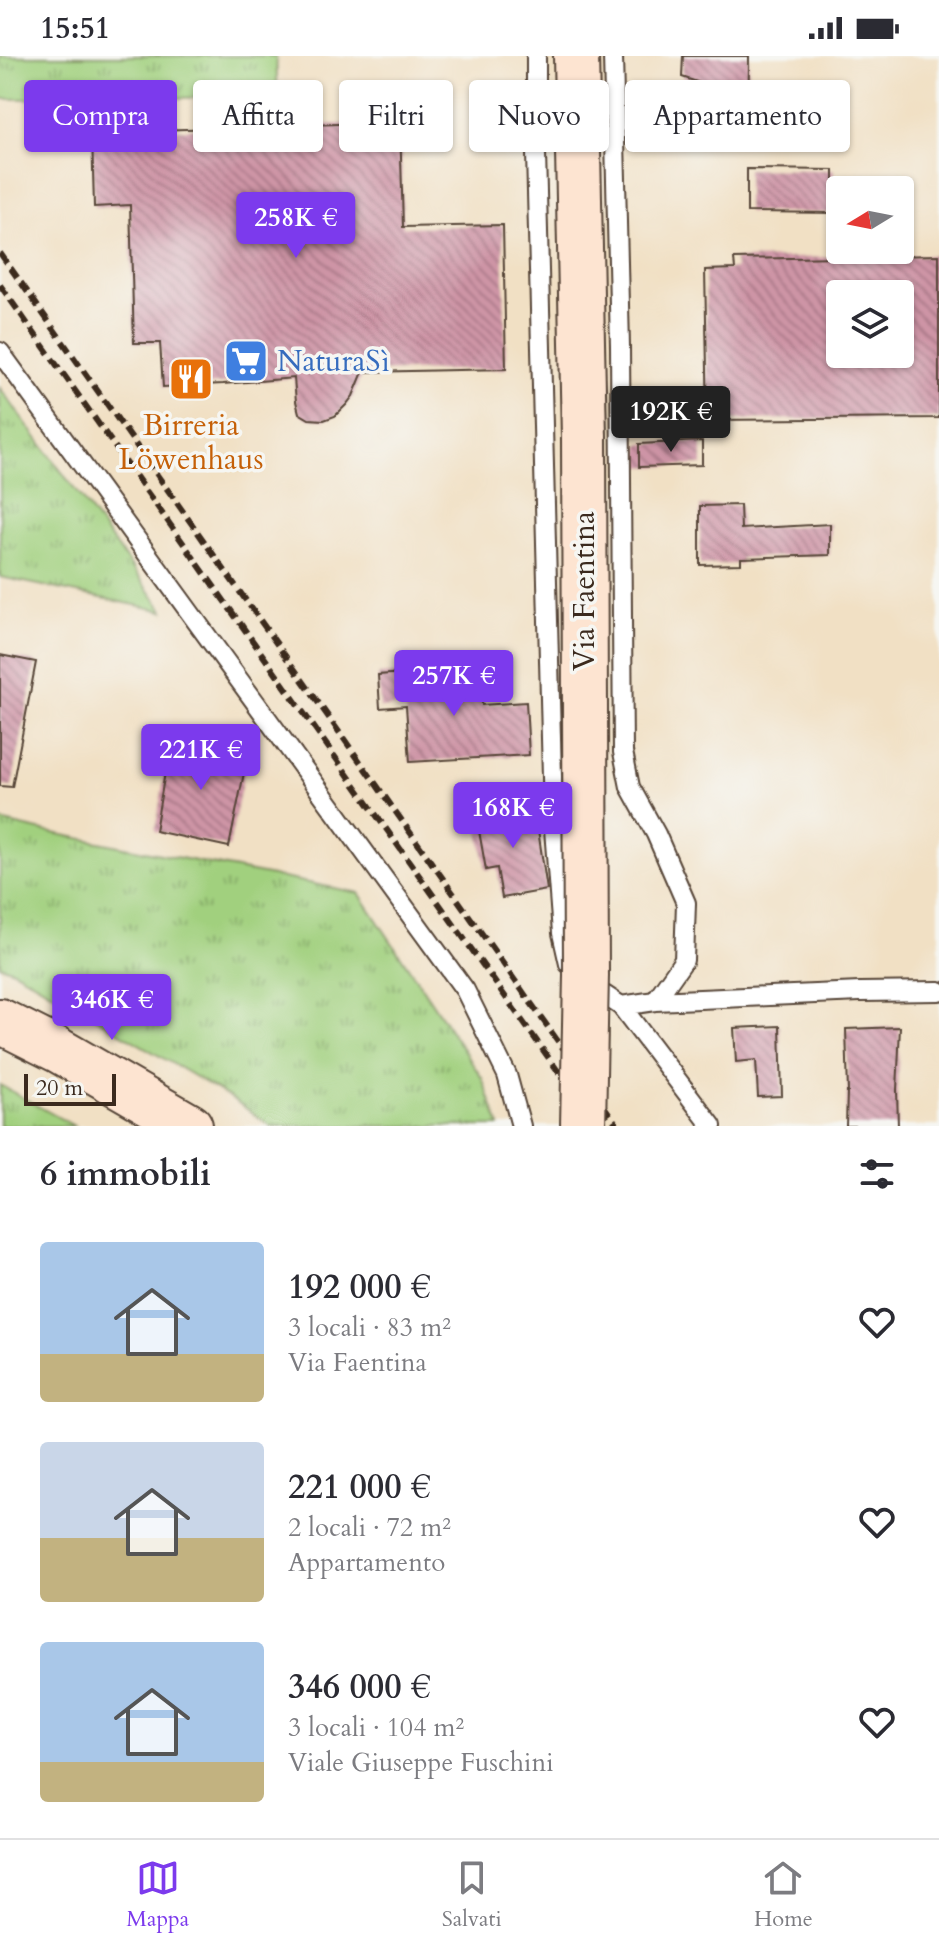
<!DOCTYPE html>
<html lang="it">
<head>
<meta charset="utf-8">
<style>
  body { margin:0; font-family:Cardo,serif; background:#f7f7f7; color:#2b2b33; height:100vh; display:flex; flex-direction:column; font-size:30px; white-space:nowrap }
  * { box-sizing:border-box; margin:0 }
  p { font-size:26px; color:#7c7c81 }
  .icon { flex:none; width:44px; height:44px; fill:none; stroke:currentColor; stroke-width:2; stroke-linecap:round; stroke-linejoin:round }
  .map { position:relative; height:1070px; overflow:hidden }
  .drawer { display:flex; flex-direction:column; background:#fff; flex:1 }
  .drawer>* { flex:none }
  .banner { position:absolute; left:24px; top:24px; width:892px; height:72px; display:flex; gap:16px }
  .needle { width:52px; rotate:260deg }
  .buttons { position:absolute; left:826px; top:120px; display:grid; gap:16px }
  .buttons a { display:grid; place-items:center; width:88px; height:88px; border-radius:8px; background:#fff; box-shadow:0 2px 6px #0004; font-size:40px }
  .scale { position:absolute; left:24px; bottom:20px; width:92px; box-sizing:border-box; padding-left:8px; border:4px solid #3b2a1e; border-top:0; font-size:22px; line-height:28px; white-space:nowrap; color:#3b2a1e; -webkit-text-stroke:6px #f6f6f2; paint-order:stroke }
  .price { position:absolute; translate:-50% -68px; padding:0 18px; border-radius:8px; background:#7c3aed; color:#fff; font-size:26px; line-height:52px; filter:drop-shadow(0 2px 4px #0008) }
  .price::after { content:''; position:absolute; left:50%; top:48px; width:24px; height:18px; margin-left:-12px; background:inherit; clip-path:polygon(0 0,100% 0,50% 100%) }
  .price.current { background:#222; color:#fff }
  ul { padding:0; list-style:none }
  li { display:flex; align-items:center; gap:24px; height:200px; padding:0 40px }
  li span { display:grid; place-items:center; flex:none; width:224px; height:160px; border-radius:8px; color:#555 }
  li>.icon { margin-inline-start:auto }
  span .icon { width:96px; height:96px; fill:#fffc; stroke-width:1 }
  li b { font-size:34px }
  h2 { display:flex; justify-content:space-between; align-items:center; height:96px; padding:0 40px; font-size:34px }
  .tag { padding:0 28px; border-radius:8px; background:#fff; box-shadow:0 2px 6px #0004; font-size:28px; line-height:72px }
  .tag.current { background:#7c3aed; color:#fff }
  .status { display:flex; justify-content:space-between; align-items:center; height:56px; padding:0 40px; background:#fff; direction:ltr }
  .status svg { height:22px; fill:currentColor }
  .tabs { display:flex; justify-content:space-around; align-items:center; height:112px; border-top:2px solid #e1e1e2; background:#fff; font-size:22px; color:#7c7c81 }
  .tabs a { display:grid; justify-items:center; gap:4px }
  .tabs .current { color:#7c3aed }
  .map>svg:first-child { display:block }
  .grass { fill:url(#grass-tufts); stroke:#6e7d4e; stroke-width:2 }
  .building { fill:url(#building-back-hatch); fill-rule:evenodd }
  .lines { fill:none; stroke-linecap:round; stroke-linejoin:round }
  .lane-casing { stroke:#564537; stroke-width:22 }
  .secondary-casing { stroke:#564537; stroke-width:48 }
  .lane { stroke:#fff; stroke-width:18 }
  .secondary { stroke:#fde4d1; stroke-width:44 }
  .rail { stroke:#3b2a1e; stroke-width:6; stroke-dasharray:12 6; stroke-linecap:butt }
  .secondary-bridge-casing { stroke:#564537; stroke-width:48; stroke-linecap:butt }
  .secondary-bridge { stroke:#fde4d1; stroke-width:44 }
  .labels { text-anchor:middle; stroke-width:7; stroke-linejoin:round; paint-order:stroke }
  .shop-label { font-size:30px; fill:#366cbe; stroke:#f6f6f2; text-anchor:start }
  .food-label { font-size:30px; fill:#c56008; stroke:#f6f6f2 }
  .street-label { font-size:30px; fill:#3b2a1e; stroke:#f6f6f2 }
</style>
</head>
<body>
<div class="status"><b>15:51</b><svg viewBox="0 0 49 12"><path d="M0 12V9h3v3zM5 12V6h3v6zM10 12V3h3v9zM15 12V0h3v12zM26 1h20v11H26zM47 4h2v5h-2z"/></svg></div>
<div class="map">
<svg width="939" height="1070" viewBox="0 0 939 1070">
  <defs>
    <pattern id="grass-tufts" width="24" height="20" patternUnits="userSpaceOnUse" patternTransform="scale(2)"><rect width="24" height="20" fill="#a1d07e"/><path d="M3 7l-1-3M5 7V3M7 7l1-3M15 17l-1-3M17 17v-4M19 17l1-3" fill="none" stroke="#84a967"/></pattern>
    <pattern id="building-back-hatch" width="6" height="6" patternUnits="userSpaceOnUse" patternTransform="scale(2)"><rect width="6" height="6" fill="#ce94a6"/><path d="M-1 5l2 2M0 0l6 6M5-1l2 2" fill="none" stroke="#a87987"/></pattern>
  </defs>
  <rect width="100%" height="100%" fill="#f6f6f2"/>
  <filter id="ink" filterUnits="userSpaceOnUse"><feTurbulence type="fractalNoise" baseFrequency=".0125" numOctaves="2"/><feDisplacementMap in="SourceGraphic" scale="16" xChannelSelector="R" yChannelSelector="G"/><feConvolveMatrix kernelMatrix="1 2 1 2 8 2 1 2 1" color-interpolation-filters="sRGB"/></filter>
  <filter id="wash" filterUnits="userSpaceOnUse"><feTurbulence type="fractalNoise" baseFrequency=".006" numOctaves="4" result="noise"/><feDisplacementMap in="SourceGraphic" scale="32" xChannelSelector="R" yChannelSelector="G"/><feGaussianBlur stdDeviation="1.8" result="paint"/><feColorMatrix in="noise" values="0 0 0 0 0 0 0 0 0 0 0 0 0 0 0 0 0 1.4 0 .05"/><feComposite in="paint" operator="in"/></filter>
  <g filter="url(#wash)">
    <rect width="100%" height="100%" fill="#f1e0c4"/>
    <!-- grass -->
    <path class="grass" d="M0 0H276L278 41 0 43Z
      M0 332 164 555 0 521Z
      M0 765 48 776 359 837 482 1022 500 1070H271L231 1042 13 914 0 909Z
      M0 1029 74 1070H0Z"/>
    <g id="blocks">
      <!-- building -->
      <path class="building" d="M683 0H749L748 85 702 84 700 27 682 21Z
        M400 66 403 171 503 169 506 313 363 316 353 340 346 349 335 360 324 364 309 363 299 357 296 345 294 322 223 328 163 331 160 287H134L130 149 94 151 92 76Z
        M747 113 834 114V157L747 156Z
        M939 199V362L708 364 705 214 735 213 734 203ZM840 238H900V298H840Z
        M702 385V409L639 411V388Z
        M740 449 741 473 830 468V499L741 502V508L700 509V450Z
        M0 599 36 606 12 731 0 730Z
        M404 617 480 619 482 649 526 646 529 699 410 706 406 650 380 652 378 619Z
        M171 681 248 697 229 791 155 775Z
        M530 748 534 775 538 774 547 834 502 842 497 812 486 814 476 758Z
        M780 970 782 1040 758 1041 756 1004 736 1006 734 972Z
        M900 971 897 1034 898 1070H846L847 1036H848L846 973Z"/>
    </g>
  </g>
  <g filter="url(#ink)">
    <use href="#blocks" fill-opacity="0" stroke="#564537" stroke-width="2"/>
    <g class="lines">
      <!-- lane casing -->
      <g class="lane-casing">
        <path id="lane" d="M536 0V97L553 760 562 877 569 908
          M0 296 465 934 507 1019 521 1070
          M588 928 621 950 655 945 684 904 686 847 656 778 630 731 623 696 620 290 613 0
          M655 945 860 936 939 935
          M621 950 712 1070"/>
      </g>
      <!-- secondary casing -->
      <g class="secondary-casing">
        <path id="secondary" d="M576 0 584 382
          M0 965 58 994 190 1070"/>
      </g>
      <!-- lane -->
      <use href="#lane" class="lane"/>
      <!-- secondary -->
      <use href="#secondary" class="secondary"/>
      <!-- rail -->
      <path class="rail" d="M0 197 618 1070
        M0 229 597 1070"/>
      <!-- secondary-bridge casing -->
      <g class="secondary-bridge-casing">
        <path id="secondary-bridge" d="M583 1070 586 919 584 382"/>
      </g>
      <!-- secondary-bridge -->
      <use href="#secondary-bridge" class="secondary-bridge"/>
    </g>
  </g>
  <!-- icons -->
  <defs>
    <g id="supermarket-square" transform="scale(2.3)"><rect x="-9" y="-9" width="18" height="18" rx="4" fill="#3f7fe0" stroke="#f6f6f2"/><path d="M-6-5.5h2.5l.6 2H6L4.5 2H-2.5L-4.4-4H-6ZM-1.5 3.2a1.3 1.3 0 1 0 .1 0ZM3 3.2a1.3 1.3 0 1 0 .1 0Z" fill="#fff"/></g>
    <g id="restaurant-square" transform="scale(2.3)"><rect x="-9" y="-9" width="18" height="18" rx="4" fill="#e8710a" stroke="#f6f6f2"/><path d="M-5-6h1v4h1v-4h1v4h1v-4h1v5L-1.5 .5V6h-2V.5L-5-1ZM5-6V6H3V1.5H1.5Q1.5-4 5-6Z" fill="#fff"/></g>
  </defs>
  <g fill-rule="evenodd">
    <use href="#supermarket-square" x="246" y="305"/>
    <use href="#restaurant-square" x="191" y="323"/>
  </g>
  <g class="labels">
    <!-- shop labels -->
    <g class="shop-label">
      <text x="277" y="315">NaturaSì</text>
    </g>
    <!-- food labels -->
    <g class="food-label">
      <text x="191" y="379">Birreria<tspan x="191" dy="34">Löwenhaus</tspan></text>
    </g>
    <!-- street labels -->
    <g class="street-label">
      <text transform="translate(584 535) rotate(-90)" y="10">Via Faentina</text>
    </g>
  </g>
</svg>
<div class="buttons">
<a><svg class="needle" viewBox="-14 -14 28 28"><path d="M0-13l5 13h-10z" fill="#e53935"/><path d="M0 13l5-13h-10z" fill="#7c7c81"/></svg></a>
<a><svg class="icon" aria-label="layers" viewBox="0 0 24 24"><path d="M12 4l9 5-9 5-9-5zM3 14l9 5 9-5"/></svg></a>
</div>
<div class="scale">20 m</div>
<b class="price" style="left:296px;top:204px">258K €</b>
<b class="price current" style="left:671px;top:398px">192K €</b>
<b class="price" style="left:454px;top:662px">257K €</b>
<b class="price" style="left:201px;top:736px">221K €</b>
<b class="price" style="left:513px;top:794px">168K €</b>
<b class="price" style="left:112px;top:986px">346K €</b>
<div class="banner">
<a class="tag current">Compra</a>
<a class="tag">Affitta</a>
<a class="tag">Filtri</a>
<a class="tag">Nuovo</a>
<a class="tag">Appartamento</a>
</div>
</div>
<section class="drawer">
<h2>6 immobili<svg class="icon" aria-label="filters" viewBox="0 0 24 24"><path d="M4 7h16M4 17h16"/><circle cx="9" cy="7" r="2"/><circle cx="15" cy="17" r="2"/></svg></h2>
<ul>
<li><span style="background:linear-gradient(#a9c7e8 70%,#c2b280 0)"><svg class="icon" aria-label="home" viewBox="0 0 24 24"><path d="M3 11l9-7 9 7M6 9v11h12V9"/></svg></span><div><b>192 000 €</b><p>3 locali · 83 m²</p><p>Via Faentina</p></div><svg class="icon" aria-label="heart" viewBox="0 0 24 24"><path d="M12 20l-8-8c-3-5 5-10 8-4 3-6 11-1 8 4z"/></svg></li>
<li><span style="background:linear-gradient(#c9d6e8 60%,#c2b280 0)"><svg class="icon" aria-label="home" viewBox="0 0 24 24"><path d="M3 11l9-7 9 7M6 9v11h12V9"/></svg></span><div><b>221 000 €</b><p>2 locali · 72 m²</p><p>Appartamento</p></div><svg class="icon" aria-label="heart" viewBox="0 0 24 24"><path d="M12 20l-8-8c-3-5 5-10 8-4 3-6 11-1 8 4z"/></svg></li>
<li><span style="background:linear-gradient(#a9c7e8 75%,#c2b280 0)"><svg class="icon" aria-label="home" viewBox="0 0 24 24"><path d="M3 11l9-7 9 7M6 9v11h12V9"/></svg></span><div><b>346 000 €</b><p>3 locali · 104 m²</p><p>Viale Giuseppe Fuschini</p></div><svg class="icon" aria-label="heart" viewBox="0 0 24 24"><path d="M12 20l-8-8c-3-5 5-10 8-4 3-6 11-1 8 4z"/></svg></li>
</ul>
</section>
<nav class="tabs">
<a class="current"><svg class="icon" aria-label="map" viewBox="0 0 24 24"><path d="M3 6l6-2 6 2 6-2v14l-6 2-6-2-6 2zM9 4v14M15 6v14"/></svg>Mappa</a>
<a><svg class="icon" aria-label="saved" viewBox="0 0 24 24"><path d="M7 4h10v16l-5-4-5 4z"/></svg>Salvati</a>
<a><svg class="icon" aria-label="home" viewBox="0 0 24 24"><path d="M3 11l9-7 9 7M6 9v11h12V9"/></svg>Home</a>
</nav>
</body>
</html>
